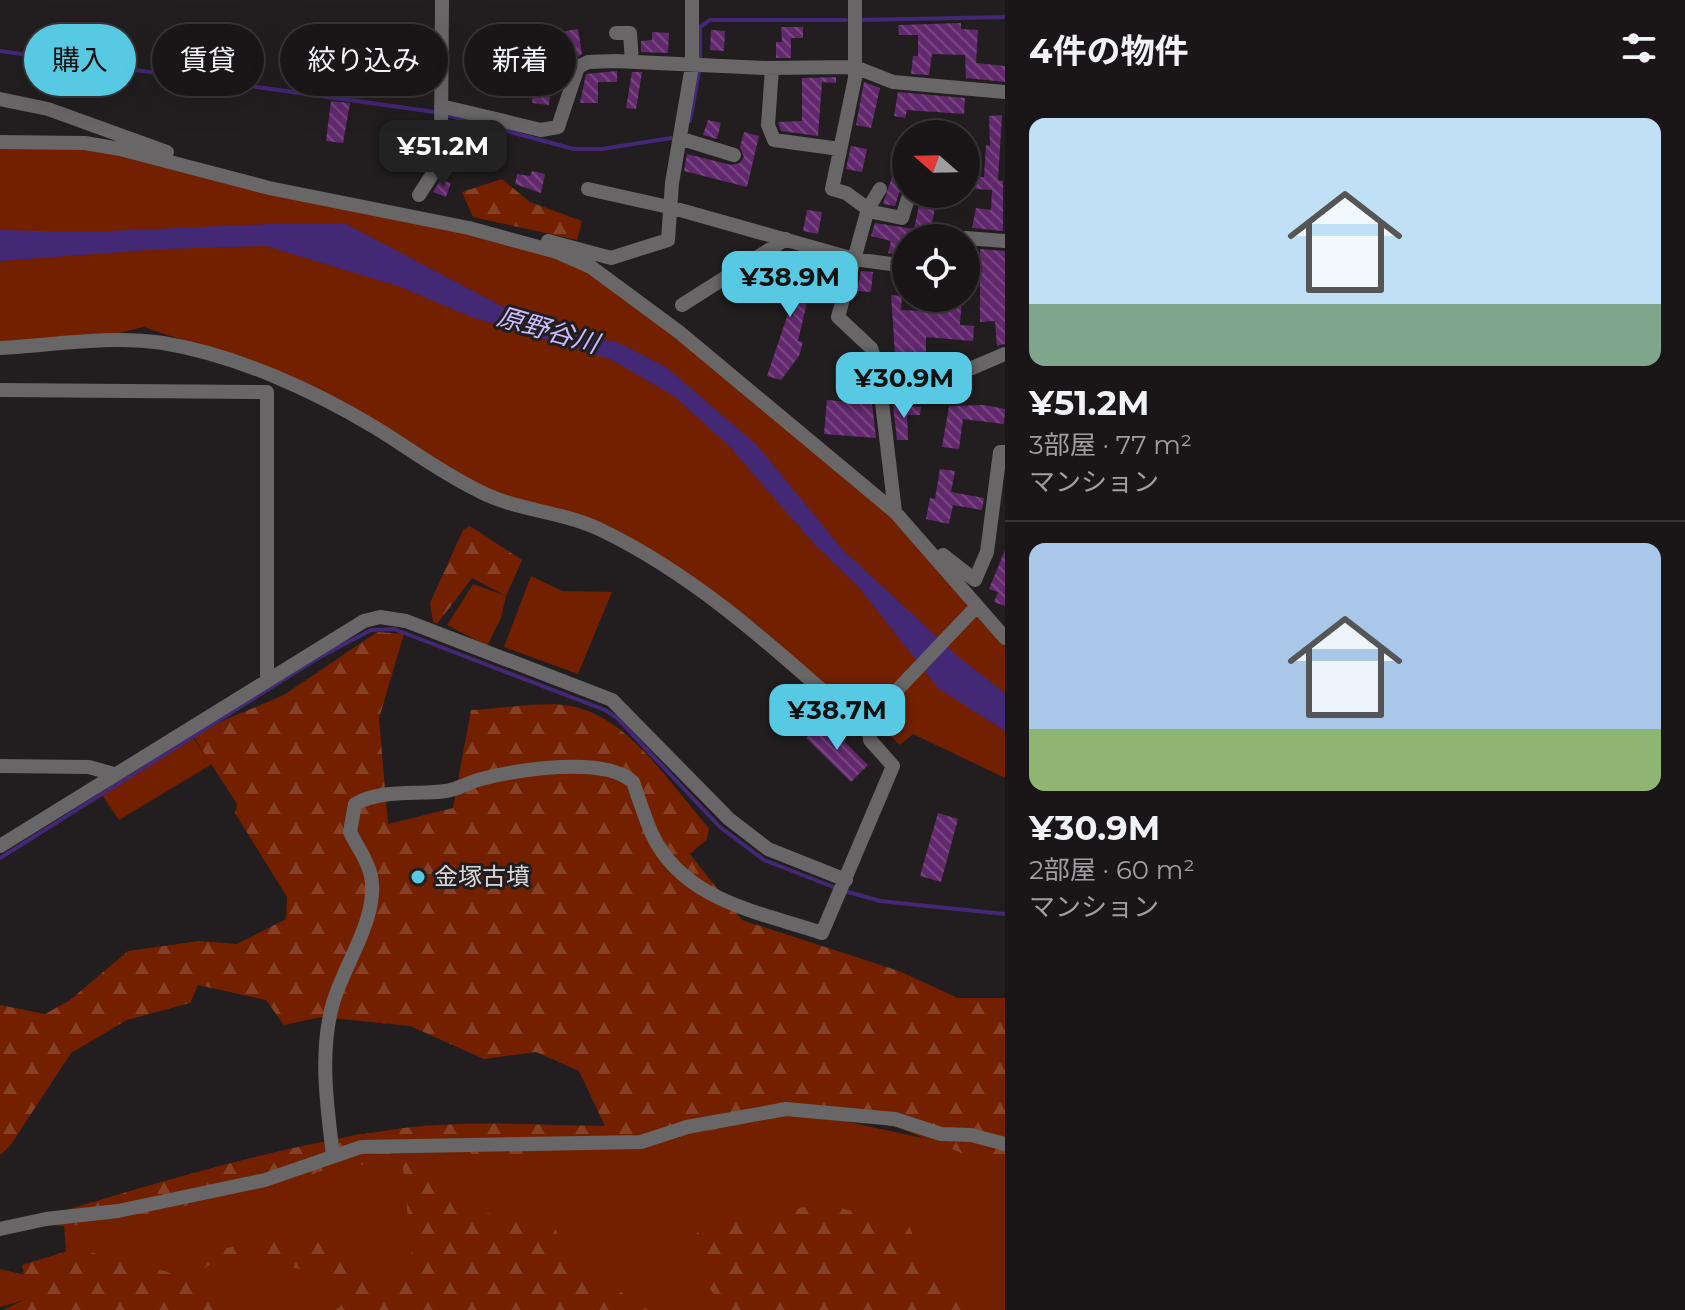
<!DOCTYPE html>
<html lang="ja">
<head>
<meta charset="utf-8">
<style>
  body { margin:0; font-family:Montserrat,"Noto Sans JP",sans-serif; background:#231f21; color:#f1f3f6; height:100vh; display:flex; flex-direction:column; font-size:30px; white-space:nowrap }
  * { box-sizing:border-box; margin:0 }
  p { font-size:26px; color:#9f9fa2 }
  .icon { flex:none; width:44px; height:44px; fill:none; stroke:currentColor; stroke-width:2; stroke-linecap:round; stroke-linejoin:round }
  .map { position:relative; flex:1; overflow:hidden }
  .drawer { display:flex; flex-direction:column; background:#1a1618; width:680px }
  .drawer>* { flex:none }
  .hud { position:absolute; left:24px; top:24px; width:760px; height:72px; display:flex; gap:16px }
  .needle { width:52px; rotate:290deg }
  .buttons { position:absolute; left:892px; top:120px; display:grid; gap:16px }
  .buttons a { display:grid; place-items:center; width:88px; height:88px; border-radius:50%; background:#1a1618; box-shadow:0 8px 32px #0002,0 0 0 2px #383537; font-size:40px }
  .price { position:absolute; translate:-50% -68px; padding:0 18px; border-radius:16px; background:#58c9e3; color:#111; font-size:26px; line-height:52px; filter:drop-shadow(0 2px 4px #0008) }
  .price::after { content:''; position:absolute; left:50%; top:48px; width:24px; height:18px; margin-left:-12px; background:inherit; clip-path:polygon(0 0,100% 0,50% 100%) }
  .price.selected { background:#222; color:#fff }
  ul { padding:0; list-style:none }
  li { display:grid; align-content:center; gap:16px; height:424px; padding:0 24px }
  li+li { border-top:2px solid #383537 }
  li span { display:grid; place-items:center; height:248px; border-radius:16px; color:#555 }
  li>.icon { margin-inline-start:auto }
  span .icon { width:144px; height:144px; fill:#fffc; stroke-width:1 }
  li b { font-size:34px }
  h2 { display:flex; justify-content:space-between; align-items:center; height:96px; padding:0 24px; font-size:34px }
  .tag { padding:0 28px; border-radius:36px; background:#1a1618; box-shadow:0 8px 32px #0002,0 0 0 2px #383537; font-size:28px; line-height:72px }
  .tag.selected { background:#58c9e3; color:#111 }
  main { display:flex; flex:1; min-height:0 }
  .map>svg:first-child { display:block }
  .grass { fill:#722000 }
  .forest { fill:url(#forest-firs) }
  .water { fill:#422875 }
  .lines { fill:none; stroke-linecap:round; stroke-linejoin:round }
  .stream { stroke:#422875; stroke-width:4 }
  .building { fill:url(#building-back-hatch) }
  .minor { stroke:#686666; stroke-width:14 }
  .poi-dot { fill:#58c9e3; stroke:#221e20; stroke-width:3 }
  .labels { text-anchor:middle; stroke-width:6; stroke-linejoin:round; paint-order:stroke }
  .poi-label { font-size:24px; fill:#dad8d9; stroke:#221e20; text-anchor:start }
  .water-label { font-size:26px; font-style:italic; fill:#cabbfe; stroke:#221e20 }
</style>
</head>
<body>
<main>
<div class="map">
<svg width="1005" height="1310" viewBox="0 0 1005 1310">
  <defs>
    <pattern id="forest-firs" width="22" height="20" patternUnits="userSpaceOnUse" patternTransform="scale(2)"><rect width="22" height="20" fill="#722000"/><path d="M5 1l3.5 6h-7zM16 11l3.5 6h-7z" fill="#864025"/></pattern>
    <pattern id="building-back-hatch" width="6" height="6" patternUnits="userSpaceOnUse" patternTransform="scale(2)"><rect width="6" height="6" fill="#63296e"/><path d="M-1 5l2 2M0 0l6 6M5-1l2 2" fill="none" stroke="#794782"/></pattern>
  </defs>
  <rect width="100%" height="100%" fill="#221e20"/>
  <!-- grass -->
  <path class="grass" d="M73 147 131 151 580 262 895 512 1005 642V778L913 734 900 745 860 707 865 700 852 708 755 623 635 548 528 510 391 438 304 382 144 327 84 341 0 347V148Z
    M531 576 562 591 612 592 578 674 504 647Z
    M473 584 506 596 501 618 487 646 447 625Z
    M191 735 212 764 119 820 100 792Z
    M772 1113 844 1121 1005 1156V1310H170L67 1267 63 1211 359 1134 628 1127Z
    M0 1269 30 1276 28 1299 0 1307Z"/>
  <!-- forest -->
  <path class="forest" d="M502 179 530 202 582 221 577 240 473 217 462 192Z
    M470 526 522 560 506 596 472 578 437 624 433 622 430 603 463 530Z
    M377 632 404 634 379 718 388 824 453 808 471 710C500 709 544 701 571 706 630 717 671 786 709 828L707 839 690 854 742 920 899 971 958 998H1005V1170L896 1127 838 1116 733 1126 635 1145 555 1142 525 1157 473 1156 461 1141 410 1156 426 1155 454 1201 513 1222 553 1218 562 1253 648 1310H336L344 1303 331 1276 264 1261 215 1260 194 1277 170 1268 188 1255 300 1235 354 1257 368 1272 398 1282 413 1269 402 1158 317 1172 309 1178 279 1176C260 1194 93 1227 62 1226 52 1226 42 1222 32 1220 155 1184 277 1145 404 1128 470 1120 538 1125 605 1126L579 1071 536 1052 484 1059 410 1026 321 1017 284 1025 266 1000 198 985 190 1003 127 1020 71 1053 10 1146 0 1155V1005L45 1014 70 1000 128 951 199 941 237 944 286 919 287 897 235 813 237 804 192 734 284 695Z
    M819 1202 910 1227 927 1278 965 1284 961 1310H721L717 1298 701 1278 693 1238 712 1214 769 1218Z
    M74 1249C113 1258 206 1272 224 1310H3L28 1298 22 1265Z"/>
  <!-- water -->
  <path class="water" d="M270 224H346L545 329 617 342 666 367 757 445 842 549 961 659 1005 693V731L938 688 857 585 815 545 729 446 674 396 610 359 474 318 398 286 266 246 163 249 0 261V230L88 232Z"/>
  <g class="lines">
    <!-- stream -->
    <path class="stream" d="M861 20 1005 17
      M0 51 435 112
      M700 59V27L710 20H846
      M450 116 574 149H602L671 138
      M690 121 699 72
      M0 858 318 658 371 630 394 629 605 710 617 718 720 827 764 860 836 888
      M845 891 880 901 1005 914"/>
  </g>
  <!-- building -->
  <path class="building" d="M961 23V29L978 30 976 63 1005 66V82L966 78 965 55 932 54 929 75 911 74 913 56H918V35H899L898 25Z
    M781 27H803V38H791V58H776V42H782Z
    M578 29 582 54 570 61 564 76 549 75 550 65 566 67 560 32Z
    M711 30 725 31 724 51 710 50Z
    M652 32 669 33 668 53 641 52V41L652 40Z
    M617 71V82H598V103H580L586 74Z
    M632 72H642L636 109 626 108Z
    M536 75 552 77 549 105 532 103Z
    M836 77V83L822 82 818 136 781 131 778 122 802 121V78Z
    M864 82 880 88 871 128 856 125Z
    M898 92 965 98 964 114 907 110 905 118 894 116Z
    M331 101 350 103 343 143 326 141Z
    M1002 115 998 180 1003 181V231L972 228 976 208 991 210 992 190 975 189 976 177H984L986 145 990 146 989 116Z
    M708 120 721 123 717 139 703 135Z
    M744 132 759 136 747 187 684 171 687 154 731 165 740 163 744 157 740 147Z
    M851 146 867 149 862 172 846 169Z
    M895 168 906 171 895 206 883 204Z
    M532 171 545 174 541 193 515 184 517 174 530 176Z
    M441 179 451 183 446 197 433 192Z
    M919 205 935 209 930 233 934 238H906V256L888 253 891 241 871 236 875 223 914 229Z
    M807 210 822 212 818 234 803 231Z
    M980 249 1005 251V344L997 346 995 321 980 322Z
    M778 257 790 258 788 272 813 276 798 341 803 342 799 356 781 380 767 376 788 314 793 316 796 290 774 288Z
    M812 258 842 266 839 275 810 268Z
    M861 271 873 272 871 292 857 291Z
    M891 295 902 296 901 310 940 312 941 298H962L960 325 974 326 973 341 926 337V356L895 354Z
    M895 374 918 375V381L895 380Z
    M827 400 872 404 876 438 824 434Z
    M893 405 921 407 920 415H907L908 440H897Z
    M984 405 1005 409 1004 424 963 419 959 449 942 447 949 406Z
    M940 469 955 471 951 492 984 498 982 510 953 505 949 524 926 519 930 498 935 499Z
    M1005 550V606L994 602 998 592 989 589Z
    M823 721 868 765 851 782 806 738Z
    M938 813 958 819 941 882 920 876Z"/>
  <g class="lines">
    <!-- minor -->
    <path class="minor" d="M855 0V78L832 189 846 193 868 209 838 317 871 348 878 369 895 512
      M616 33H630L632 62
      M772 68 768 125 774 140 840 149
      M0 99 48 109 167 152
      M441 106 541 130 558 127 578 67 588 62 615 61 765 68 855 67 893 82 1005 92
      M682 139 734 155
      M0 142 85 143 120 149 269 188 469 228 557 252 591 267 679 332 895 512 1005 638
      M588 189 673 208 854 259 906 266
      M419 195 437 167 441 139 442 0
      M868 209 880 189
      M868 211 902 218 909 195
      M945 238H961
      M966 238 1005 241
      M548 241 611 258 668 240 672 183 692 66V0
      M682 305 786 239
      M0 348C54 345 109 335 163 343 236 355 313 390 376 428 410 449 442 473 479 491 517 511 561 511 599 529 702 578 785 658 869 732L870 740 893 766 822 933C760 912 683 901 652 834 645 818 639 799 633 782 604 755 517 770 481 779 469 782 459 789 446 791 416 795 382 789 355 804L350 832C357 847 368 860 371 876 379 918 344 964 333 1003 319 1052 327 1106 333 1155
      M878 368 894 364 972 368 1005 354
      M0 390 267 392V679
      M943 555 975 580 987 552 1000 452H1005
      M862 727 977 606
      M0 766 89 767 114 774
      M0 846 364 621 380 617 406 621 612 700 729 819 768 849 846 880
      M0 1229 46 1219 118 1211 265 1180 361 1147 641 1142 687 1127 786 1109 895 1119 941 1134 971 1135 1005 1144"/>
  </g>
  <!-- markers -->
  <circle class="poi-dot" cx="418" cy="877" r="8"/>
  <g class="labels">
    <!-- poi labels -->
    <g class="poi-label">
      <text x="434" y="885">金塚古墳</text>
    </g>
    <!-- water labels -->
    <g class="water-label">
      <text transform="translate(548 330) rotate(16)" y="9">原野谷川</text>
    </g>
  </g>
</svg>
<div class="buttons">
<a><svg class="needle" viewBox="-14 -14 28 28"><path d="M0-13l5 13h-10z" fill="#e53935"/><path d="M0 13l5-13h-10z" fill="#9f9fa2"/></svg></a>
<a><svg class="icon" aria-label="locate" viewBox="0 0 24 24"><circle cx="12" cy="12" r="6"/><path d="M12 2v4M12 18v4M2 12h4M18 12h4"/></svg></a>
</div>
<b class="price selected" style="left:443px;top:188px">¥51.2M</b>
<b class="price" style="left:790px;top:319px">¥38.9M</b>
<b class="price" style="left:904px;top:420px">¥30.9M</b>
<b class="price" style="left:837px;top:752px">¥38.7M</b>
<div class="hud">
<a class="tag selected">購入</a>
<a class="tag">賃貸</a>
<a class="tag">絞り込み</a>
<a class="tag">新着</a>
</div>
</div>
<section class="drawer">
<h2>4件の物件<svg class="icon" aria-label="filters" viewBox="0 0 24 24"><path d="M4 7h16M4 17h16"/><circle cx="9" cy="7" r="2"/><circle cx="15" cy="17" r="2"/></svg></h2>
<ul>
<li><span style="background:linear-gradient(#bfe0f5 75%,#7fa58c 0)"><svg class="icon" aria-label="home" viewBox="0 0 24 24"><path d="M3 11l9-7 9 7M6 9v11h12V9"/></svg></span><div><b>¥51.2M</b><p>3部屋 · 77 m²</p><p>マンション</p></div></li>
<li><span style="background:linear-gradient(#a9c7e8 75%,#8fb573 0)"><svg class="icon" aria-label="home" viewBox="0 0 24 24"><path d="M3 11l9-7 9 7M6 9v11h12V9"/></svg></span><div><b>¥30.9M</b><p>2部屋 · 60 m²</p><p>マンション</p></div></li>
</ul>
</section>
</main>
</body>
</html>
